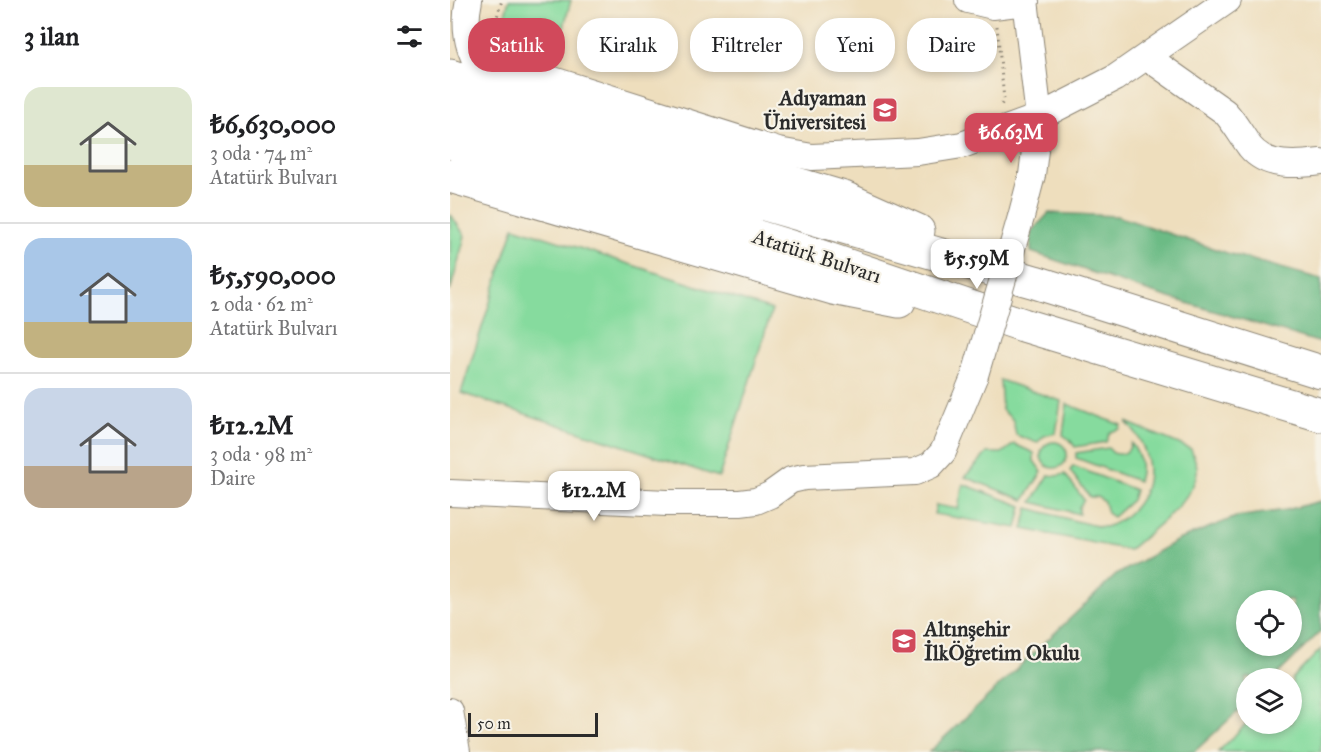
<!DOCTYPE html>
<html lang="tr">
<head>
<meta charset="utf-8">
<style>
  body { margin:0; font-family:"IM FELL Great Primer",serif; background:#f6f6f6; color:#202124; height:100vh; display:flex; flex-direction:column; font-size:22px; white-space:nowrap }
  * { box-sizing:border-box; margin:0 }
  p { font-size:20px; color:#757577 }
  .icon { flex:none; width:33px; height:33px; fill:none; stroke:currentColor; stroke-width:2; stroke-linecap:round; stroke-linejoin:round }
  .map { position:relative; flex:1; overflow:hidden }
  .sheet { display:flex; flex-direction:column; background:#fff; width:450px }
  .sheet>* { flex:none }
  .top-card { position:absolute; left:18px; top:18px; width:570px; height:54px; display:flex; gap:12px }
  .controls { position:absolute; left:786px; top:590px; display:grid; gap:12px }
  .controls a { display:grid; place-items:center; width:66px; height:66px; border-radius:50%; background:#fff; box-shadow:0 3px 9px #0003; font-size:30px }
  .scale { position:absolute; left:18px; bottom:15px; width:130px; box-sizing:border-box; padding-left:6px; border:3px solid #2b2b2b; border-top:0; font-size:16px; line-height:21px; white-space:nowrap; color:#2b2b2b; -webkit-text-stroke:4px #f7f3e8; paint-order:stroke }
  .price { position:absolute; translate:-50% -51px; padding:0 14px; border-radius:12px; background:#fff; color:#222; font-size:20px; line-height:39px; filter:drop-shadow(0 2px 3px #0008) }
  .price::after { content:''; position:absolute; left:50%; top:36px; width:18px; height:14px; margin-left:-9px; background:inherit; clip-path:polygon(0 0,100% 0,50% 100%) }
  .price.on { background:#d1495b; color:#fff }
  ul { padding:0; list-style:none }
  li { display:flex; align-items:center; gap:18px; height:150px; padding:0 24px }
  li+li { border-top:2px solid #e0e0e0 }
  li span { display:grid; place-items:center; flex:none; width:168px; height:120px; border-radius:18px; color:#555 }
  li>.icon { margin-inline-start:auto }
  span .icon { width:72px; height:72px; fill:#fffc; stroke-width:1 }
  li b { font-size:26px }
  h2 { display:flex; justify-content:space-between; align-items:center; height:72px; padding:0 24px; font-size:26px }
  .chip { padding:0 21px; border-radius:24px; background:#fff; box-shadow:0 3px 9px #0003; font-size:21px; line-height:54px }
  .chip.on { background:#d1495b; color:#fff }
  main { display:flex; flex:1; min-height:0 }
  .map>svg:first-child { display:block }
  .green { fill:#86db9e; stroke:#588364; stroke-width:1.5 }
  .forest { fill:#6cbb85; stroke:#4c7358; stroke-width:1.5; fill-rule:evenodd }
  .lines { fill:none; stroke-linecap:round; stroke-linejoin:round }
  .minor-casing { stroke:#8c8474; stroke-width:28 }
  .highway-casing { stroke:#8c8474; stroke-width:35 }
  .path { stroke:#8c8474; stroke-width:3; stroke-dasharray:1.5 4.5; stroke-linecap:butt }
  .minor { stroke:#fff; stroke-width:26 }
  .highway { stroke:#fff; stroke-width:33 }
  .minor-bridge-casing { stroke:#8c8474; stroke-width:28; stroke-linecap:butt }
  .minor-bridge { stroke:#fff; stroke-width:26 }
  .labels { text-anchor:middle; stroke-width:4.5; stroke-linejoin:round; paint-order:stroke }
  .poi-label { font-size:21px; font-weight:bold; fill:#2b2b2b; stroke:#f7f3e8; text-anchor:end }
  .street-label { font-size:21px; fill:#2b2b2b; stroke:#f7f3e8 }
</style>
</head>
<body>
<main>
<section class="sheet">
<h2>3 ilan<svg class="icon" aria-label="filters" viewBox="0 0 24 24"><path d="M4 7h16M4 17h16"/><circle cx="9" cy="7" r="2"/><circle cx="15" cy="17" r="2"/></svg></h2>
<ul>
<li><span style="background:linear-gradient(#dfe7d0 65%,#c2b280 0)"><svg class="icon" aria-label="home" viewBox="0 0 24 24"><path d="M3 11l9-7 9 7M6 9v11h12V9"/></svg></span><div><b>₺6,630,000</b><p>3 oda · 74 m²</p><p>Atatürk Bulvarı</p></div></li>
<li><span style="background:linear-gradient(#a9c7e8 70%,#c2b280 0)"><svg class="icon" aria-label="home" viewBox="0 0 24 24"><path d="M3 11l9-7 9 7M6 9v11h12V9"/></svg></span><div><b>₺5,590,000</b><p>2 oda · 62 m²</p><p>Atatürk Bulvarı</p></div></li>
<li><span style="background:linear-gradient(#c9d6e8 65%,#b9a48a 0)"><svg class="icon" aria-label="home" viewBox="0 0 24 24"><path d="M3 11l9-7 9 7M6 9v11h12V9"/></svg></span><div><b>₺12.2M</b><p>3 oda · 98 m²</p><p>Daire</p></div></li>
</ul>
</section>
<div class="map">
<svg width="871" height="752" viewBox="0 0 871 752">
  <rect width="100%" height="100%" fill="#f7f3e8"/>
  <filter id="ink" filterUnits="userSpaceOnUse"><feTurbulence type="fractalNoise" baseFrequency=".0167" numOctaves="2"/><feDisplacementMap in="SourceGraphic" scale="12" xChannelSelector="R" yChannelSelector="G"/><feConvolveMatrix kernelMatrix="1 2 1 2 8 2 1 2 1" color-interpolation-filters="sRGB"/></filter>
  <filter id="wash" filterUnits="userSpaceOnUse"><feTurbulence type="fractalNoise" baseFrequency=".008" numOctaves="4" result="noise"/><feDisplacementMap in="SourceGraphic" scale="24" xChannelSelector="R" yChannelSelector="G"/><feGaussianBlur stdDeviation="1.35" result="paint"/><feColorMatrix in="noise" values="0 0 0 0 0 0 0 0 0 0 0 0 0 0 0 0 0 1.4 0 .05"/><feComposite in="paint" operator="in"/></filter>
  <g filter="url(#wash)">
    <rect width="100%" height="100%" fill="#eedebd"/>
    <!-- green -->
    <path class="green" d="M59 0H121L104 64 63 50 50 32Z
      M0 215 2 216 15 236 0 292Z
      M64 227 322 310 269 477 11 393Z
      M550 380 611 401 606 433 594 436 587 443 566 435 563 420 552 410Z
      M617 404 671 425 670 429 660 432 656 442 625 447 620 440 613 435Z
      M676 422 741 449C743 455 746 462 747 467 749 498 700 531 679 550L573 529 578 508C591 511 645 528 655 527 663 525 673 519 679 513 707 487 702 448 676 422Z
      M591 455a13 13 0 1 1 26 0a13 13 0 1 1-26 0Z
      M681 443C690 455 693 466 688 481L626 458V453L658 448 663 453C672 456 679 453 681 443Z
      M564 444 584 453V461L592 472 574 500 515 477 537 453H552Z
      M623 466 685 490 682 500 663 517 657 513 654 502 648 497H640L620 471Z
      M615 474 634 500 629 507V514L582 502 599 475 606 476Z
      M513 484 572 506 567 528 484 514 486 505 508 509Z
      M871 649V752H768L797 723H842V679Z"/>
    <!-- forest -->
    <path class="forest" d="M599 213 667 216 777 253 871 279V343L700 292 581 252V232Z
      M871 501V631L824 678H796V704L744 752H479L666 575 728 540 786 517 836 510ZM796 600H842V645H796Z"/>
  </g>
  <g filter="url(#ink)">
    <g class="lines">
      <!-- minor casing -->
      <g class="minor-casing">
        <path id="minor" d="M19 0C11 37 22 62 45 90
          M518 0 543 6 576 2
          M18 34 35 45 47 59 65 68 328 151 362 157 468 152 512 145 589 117 665 78 778 0
          M697 57 775 112C785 123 791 135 800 147 817 168 847 165 871 162
          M571 217 582 175 589 117 575 0
          M0 493 217 503H290L306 501 320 495 341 480 354 477 465 472 481 465 493 452 525 375
          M0 711 7 752"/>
      </g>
      <!-- highway casing -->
      <g class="highway-casing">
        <path id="highway" d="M0 76 221 147 394 198 468 231
          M0 109 248 185 585 282 871 372
          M0 142 354 251 573 325 871 415
          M0 176 383 288 449 301"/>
      </g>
      <!-- path -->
      <path class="path" d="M547 26 554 100 550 107
        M44 27 52 0"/>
      <!-- minor -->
      <use href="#minor" class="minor"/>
      <!-- highway -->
      <use href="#highway" class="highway"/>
      <!-- minor-bridge casing -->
      <g class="minor-bridge-casing">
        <path id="minor-bridge" d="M525 375 571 217"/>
      </g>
      <!-- minor-bridge -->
      <use href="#minor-bridge" class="minor-bridge"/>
    </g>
  </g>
  <!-- icons -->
  <defs>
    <g id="university-square" transform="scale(1.35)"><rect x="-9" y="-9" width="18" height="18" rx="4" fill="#d1495b" stroke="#f7f3e8"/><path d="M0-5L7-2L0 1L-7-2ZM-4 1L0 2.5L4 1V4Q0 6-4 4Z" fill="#fff"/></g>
    <g id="school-square" transform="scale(1.35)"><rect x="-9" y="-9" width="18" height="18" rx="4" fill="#d1495b" stroke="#f7f3e8"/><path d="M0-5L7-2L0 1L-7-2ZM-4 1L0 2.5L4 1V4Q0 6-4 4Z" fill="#fff"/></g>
  </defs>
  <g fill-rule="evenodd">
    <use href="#university-square" x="435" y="110"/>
    <use href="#school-square" x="454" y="641"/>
  </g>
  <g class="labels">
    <!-- poi labels -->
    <g class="poi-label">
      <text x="416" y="105">Adıyaman<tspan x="416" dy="24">Üniversitesi</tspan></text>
      <text x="474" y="636" text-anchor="start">Altınşehir<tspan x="474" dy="24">İlkÖğretim Okulu</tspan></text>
    </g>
    <!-- street labels -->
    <g class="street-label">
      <text transform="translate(367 256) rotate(18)" y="7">Atatürk Bulvarı</text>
    </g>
  </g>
</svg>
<div class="controls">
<a><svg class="icon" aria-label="locate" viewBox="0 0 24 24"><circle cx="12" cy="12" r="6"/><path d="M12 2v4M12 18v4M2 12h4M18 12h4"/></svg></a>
<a><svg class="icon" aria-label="layers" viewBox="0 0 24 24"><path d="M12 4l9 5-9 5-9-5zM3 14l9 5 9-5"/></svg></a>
</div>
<div class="scale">50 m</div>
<b class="price on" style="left:561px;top:164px">₺6.63M</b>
<b class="price" style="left:527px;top:290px">₺5.59M</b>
<b class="price" style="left:144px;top:522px">₺12.2M</b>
<div class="top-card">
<a class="chip on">Satılık</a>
<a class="chip">Kiralık</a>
<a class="chip">Filtreler</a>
<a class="chip">Yeni</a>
<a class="chip">Daire</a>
</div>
</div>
</main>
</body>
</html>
